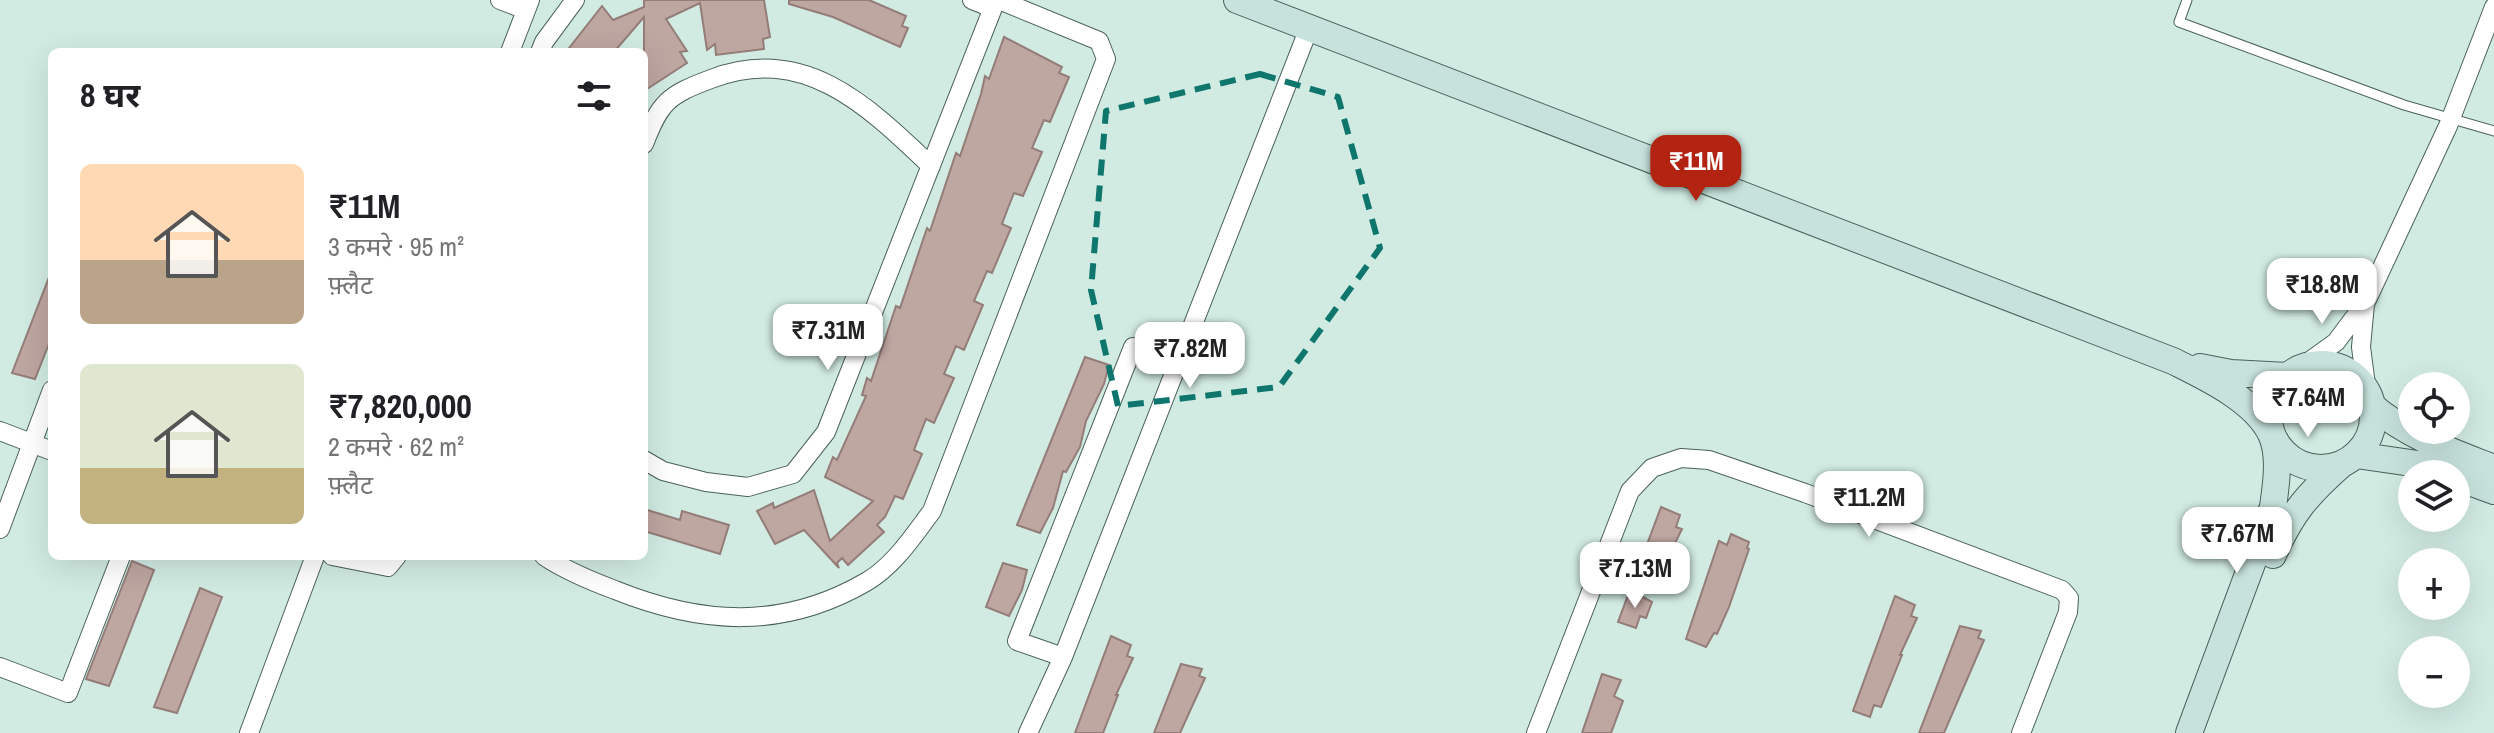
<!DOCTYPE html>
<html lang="hi">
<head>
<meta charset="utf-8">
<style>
  body { margin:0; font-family:"Archivo Narrow","Noto Sans Devanagari",sans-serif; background:#f6f6f6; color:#202124; height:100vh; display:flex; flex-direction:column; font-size:30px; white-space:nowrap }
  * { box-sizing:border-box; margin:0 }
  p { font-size:26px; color:#757577 }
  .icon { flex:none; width:44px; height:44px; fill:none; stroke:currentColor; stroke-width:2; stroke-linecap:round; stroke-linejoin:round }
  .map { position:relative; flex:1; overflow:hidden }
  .sheet { position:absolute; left:48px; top:48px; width:600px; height:512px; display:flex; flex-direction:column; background:#fff; border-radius:12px; box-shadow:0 8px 32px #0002 }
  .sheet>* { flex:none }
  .fabs { position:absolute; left:2398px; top:372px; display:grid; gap:16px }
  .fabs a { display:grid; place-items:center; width:72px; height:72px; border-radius:50%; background:#fff; box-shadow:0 8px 32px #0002; font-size:40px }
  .price { position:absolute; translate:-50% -68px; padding:0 18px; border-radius:16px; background:#fff; color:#222; font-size:26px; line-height:52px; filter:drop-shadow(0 2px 4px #0008) }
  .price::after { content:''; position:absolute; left:50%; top:48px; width:24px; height:18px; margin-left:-12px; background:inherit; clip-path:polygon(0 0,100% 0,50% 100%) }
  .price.current { background:#b22411; color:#fff }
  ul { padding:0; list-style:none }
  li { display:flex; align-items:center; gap:24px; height:200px; padding:0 32px }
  li span { display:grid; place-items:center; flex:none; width:224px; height:160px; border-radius:12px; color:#555 }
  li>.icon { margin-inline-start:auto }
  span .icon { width:96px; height:96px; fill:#fffc; stroke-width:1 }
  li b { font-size:34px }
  h2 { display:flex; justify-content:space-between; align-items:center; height:96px; padding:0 32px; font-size:34px }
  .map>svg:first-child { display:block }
  .building { fill:#bea6a1; stroke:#947d78; stroke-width:2 }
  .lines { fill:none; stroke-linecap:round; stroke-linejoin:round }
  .lane-casing { stroke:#4a615a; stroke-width:11 }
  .street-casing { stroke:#4a615a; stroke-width:20 }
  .secondary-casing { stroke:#4a615a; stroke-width:28 }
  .lane { stroke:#fff; stroke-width:9 }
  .street { stroke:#fff; stroke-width:18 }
  .secondary { stroke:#c7e2dc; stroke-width:26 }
  .marked { fill:none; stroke:#0f766e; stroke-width:6; stroke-dasharray:16 10; stroke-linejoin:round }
</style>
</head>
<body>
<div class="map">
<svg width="2494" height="733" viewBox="0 0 2494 733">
  <rect width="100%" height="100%" fill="#d1ebe3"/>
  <!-- building -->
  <path class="building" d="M644 0H764L770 37 763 39 764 49 716 55 715 44 707 50 700 3 666 19 687 51 680 52 687 63 644 91V17L614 52H566L602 6 613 20 644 7Z
    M789 0H869L906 16 902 26 908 28 900 47 833 17 789 4Z
    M1004 37 1062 67 1059 73 1069 77 1050 122 1044 120 1032 148 1042 152 1023 196 1014 193 1008 208 1002 224 1011 228 992 273 987 271 974 301 983 305 964 350 956 346 944 374 954 378 934 423 926 419 914 450 922 454 903 499 895 496 885 517 877 525 884 532 848 565 842 558 837 563 839 568 804 530 775 544 757 511 773 503 774 508 814 490 830 541 873 501 825 477 833 457 837 460 866 396 862 395 867 378 871 381 896 306 900 308 927 228 930 231 956 153 960 156 981 94 985 76 989 79Z
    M51 272 52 336 35 379 12 373Z
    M1085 357 1109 365 1104 384 1086 421 1080 447 1066 472 1063 471 1053 508 1040 533 1017 525Z
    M1661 507 1680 515 1676 527 1682 529 1664 565 1667 566 1662 579 1637 571Z
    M644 509 680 520 682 511 729 525 720 554 644 531Z
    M1731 534 1749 542 1747 548 1749 549 1729 607 1717 634 1714 633 1706 647 1686 639 1719 541 1727 545Z
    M132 561 154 570 109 686 86 679Z
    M1003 563 1027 570 1022 590 1009 616 986 607Z
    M200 588 222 597 177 713 154 707Z
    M1630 590 1652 602 1646 618 1640 616 1636 628 1618 622Z
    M1895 596 1915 605 1911 616 1917 618 1900 655H1902L1881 707 1874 705 1870 717 1853 711Z
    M1960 626 1981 631 1978 638 1984 640 1944 733H1919Z
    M1111 636 1131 645 1127 656 1133 658 1116 695H1118L1103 733H1075Z
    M1181 664 1202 669 1199 676 1205 678 1180 733H1154Z
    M1602 674 1621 680 1614 696 1623 701 1611 733H1582Z"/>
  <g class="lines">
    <!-- lane casing -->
    <g class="lane-casing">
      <path id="lane" d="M2187 0 2179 22 2404 105 2494 131"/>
    </g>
    <!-- street casing -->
    <g class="street-casing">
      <path id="street" d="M500 0 526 10
        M972 0 992 8
        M510 52 530 0
        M540 52 544 42 575 0
        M644 144C660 102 668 95 711 79 804 43 868 106 931 166
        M2300 368 2336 342 2363 306
        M2367 393 2361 347 2365 304 2448 126 2494 7
        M0 431 52 451
        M644 460 663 471 706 482 748 487 793 474 826 432 996 0
        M0 529 52 390
        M332 556 388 567 397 556
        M544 556C566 571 591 581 615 590 702 625 783 630 866 582 894 566 913 536 932 511L1106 59 1099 41 999 0
        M1063 657 1017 641 1133 347
        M0 667 68 693 121 556
        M249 733 315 556
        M1028 733 1063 657 1309 28
        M1536 733 1630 491 1652 468 1681 458 1709 460 1805 493 2062 590 2069 598 2068 612 2021 733"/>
    </g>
    <!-- secondary casing -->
    <g class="secondary-casing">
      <path id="secondary" d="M1237 0 2173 361C2205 377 2255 400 2271 434 2281 455 2276 485 2273 507L2189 733
        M2269 416a52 52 0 1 1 104 0a52 52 0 1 1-104 0Z
        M2200 367 2231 373 2288 376
        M2371 405C2407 436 2450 451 2494 468
        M2356 455 2425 465 2449 474
        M2456 477 2494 491
        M2273 555C2292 512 2308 494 2342 464"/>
    </g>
    <!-- lane -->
    <use href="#lane" class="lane"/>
    <!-- street -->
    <use href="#street" class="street"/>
    <!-- secondary -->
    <use href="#secondary" class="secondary"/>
  </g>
  <!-- marked area -->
  <path class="marked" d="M1260 74 1338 97 1380 248 1279 387 1118 406 1091 290 1106 111Z"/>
</svg>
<div class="fabs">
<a><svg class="icon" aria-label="locate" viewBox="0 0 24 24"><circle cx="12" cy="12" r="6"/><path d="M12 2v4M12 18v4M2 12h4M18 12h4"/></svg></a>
<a><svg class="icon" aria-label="layers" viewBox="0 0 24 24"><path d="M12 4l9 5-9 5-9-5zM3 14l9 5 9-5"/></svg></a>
<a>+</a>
<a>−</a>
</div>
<b class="price current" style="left:1696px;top:203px">₹11M</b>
<b class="price" style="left:2322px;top:326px">₹18.8M</b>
<b class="price" style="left:828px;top:372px">₹7.31M</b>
<b class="price" style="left:1190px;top:390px">₹7.82M</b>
<b class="price" style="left:2308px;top:439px">₹7.64M</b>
<b class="price" style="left:1869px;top:539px">₹11.2M</b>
<b class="price" style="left:2237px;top:575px">₹7.67M</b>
<b class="price" style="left:1635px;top:610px">₹7.13M</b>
<section class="sheet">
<h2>8 घर<svg class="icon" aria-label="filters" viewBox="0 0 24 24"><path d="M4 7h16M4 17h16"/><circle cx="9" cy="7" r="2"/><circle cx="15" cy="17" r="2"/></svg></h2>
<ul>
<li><span style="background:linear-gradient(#ffd9b3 60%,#b9a48a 0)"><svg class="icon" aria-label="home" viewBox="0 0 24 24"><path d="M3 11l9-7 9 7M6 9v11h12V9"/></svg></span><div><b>₹11M</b><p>3 कमरे · 95 m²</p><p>फ़्लैट</p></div></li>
<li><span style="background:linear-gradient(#dfe7d0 65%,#c2b280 0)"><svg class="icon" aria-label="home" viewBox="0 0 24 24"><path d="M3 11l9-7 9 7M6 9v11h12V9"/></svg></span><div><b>₹7,820,000</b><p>2 कमरे · 62 m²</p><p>फ़्लैट</p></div></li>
</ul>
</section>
</div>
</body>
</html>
